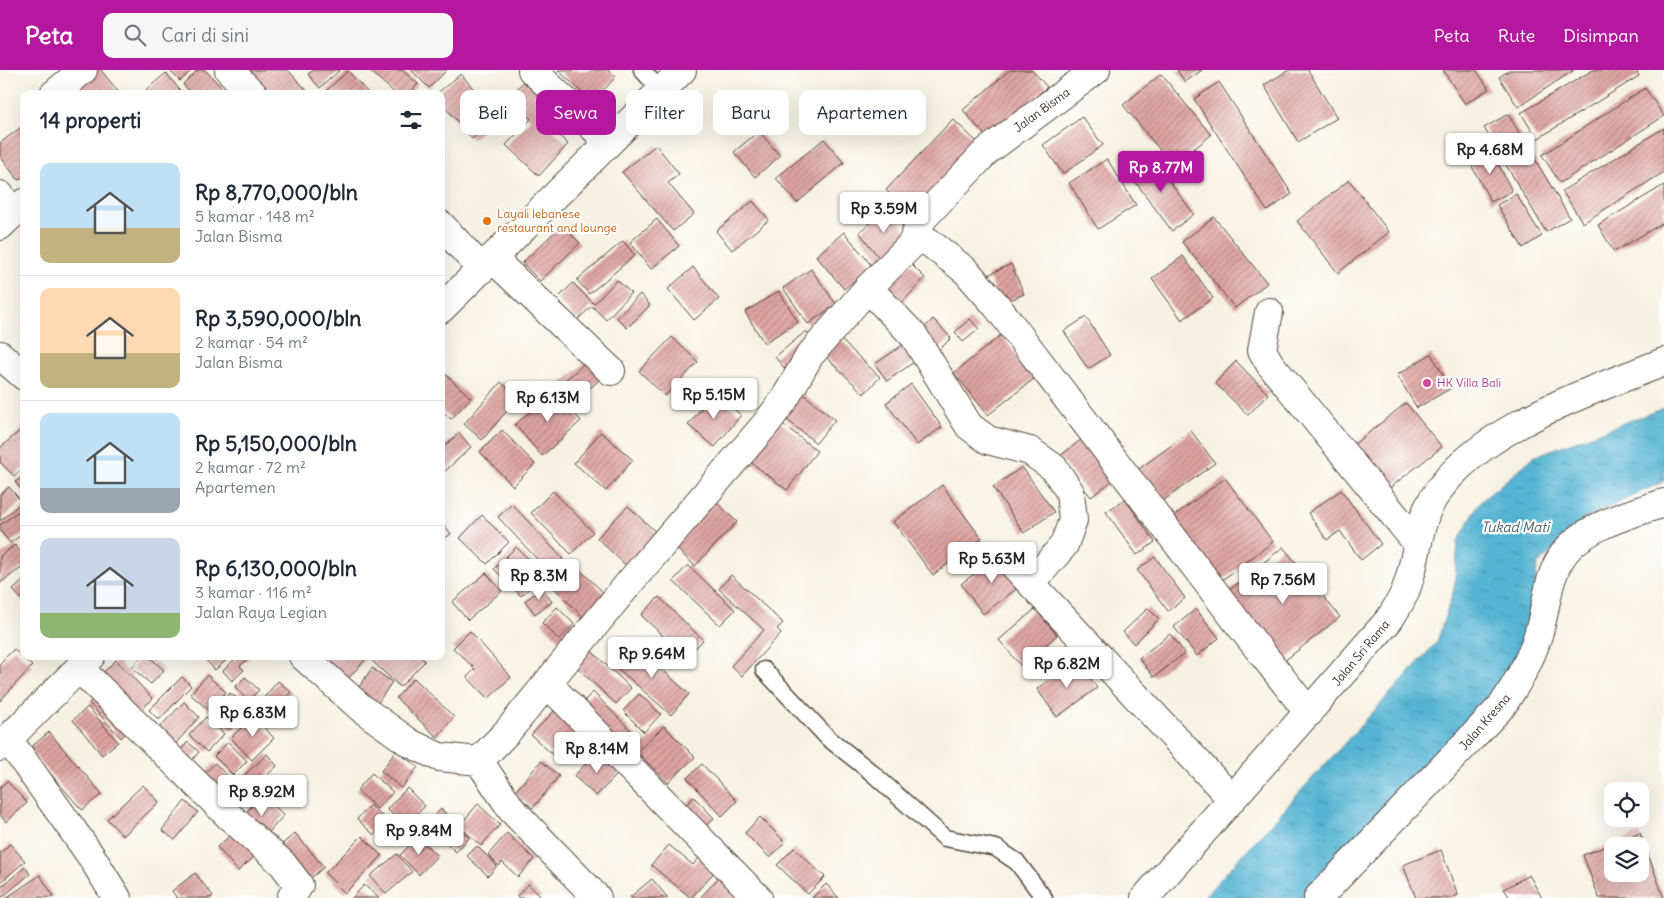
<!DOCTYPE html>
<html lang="id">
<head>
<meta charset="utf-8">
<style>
  body { margin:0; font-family:Delius,sans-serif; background:#f6f6f7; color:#1f2937; height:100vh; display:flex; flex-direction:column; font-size:19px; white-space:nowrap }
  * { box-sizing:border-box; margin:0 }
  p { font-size:16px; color:#747a83 }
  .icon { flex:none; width:28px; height:28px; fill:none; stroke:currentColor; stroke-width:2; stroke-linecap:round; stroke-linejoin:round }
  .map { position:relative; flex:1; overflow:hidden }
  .side { position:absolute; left:20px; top:20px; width:425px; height:570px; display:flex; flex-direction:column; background:#fff; border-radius:10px; box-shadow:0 5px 20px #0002 }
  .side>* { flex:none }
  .banner { position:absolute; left:460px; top:20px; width:475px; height:45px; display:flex; gap:10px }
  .tools { position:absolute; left:1604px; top:712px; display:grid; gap:10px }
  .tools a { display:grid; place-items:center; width:45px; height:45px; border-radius:10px; background:#fff; box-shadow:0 5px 20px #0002; font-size:25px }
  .price { position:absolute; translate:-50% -42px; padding:0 11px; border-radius:5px; background:#fff; color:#222; font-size:16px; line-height:32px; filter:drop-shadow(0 1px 2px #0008) }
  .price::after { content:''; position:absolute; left:50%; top:30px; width:15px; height:11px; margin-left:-8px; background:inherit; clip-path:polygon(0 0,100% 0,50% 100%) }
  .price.current { background:#b5179e; color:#fff }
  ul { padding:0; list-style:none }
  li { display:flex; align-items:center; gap:15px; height:125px; padding:0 20px }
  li+li { border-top:1px solid #e0e1e3 }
  li span { display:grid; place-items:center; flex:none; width:140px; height:100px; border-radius:10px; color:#555 }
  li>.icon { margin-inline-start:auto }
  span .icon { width:60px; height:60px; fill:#fffc; stroke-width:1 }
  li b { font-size:21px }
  h2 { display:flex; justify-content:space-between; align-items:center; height:60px; padding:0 20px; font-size:21px }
  .tag { padding:0 18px; border-radius:10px; background:#fff; box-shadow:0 5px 20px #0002; font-size:18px; line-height:45px }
  .tag.current { background:#b5179e; color:#fff }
  header { display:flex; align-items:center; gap:30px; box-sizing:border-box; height:70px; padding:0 25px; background:#b5179e; color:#fff }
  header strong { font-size:24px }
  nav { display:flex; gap:28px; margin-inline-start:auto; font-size:18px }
  .search { width:350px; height:45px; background:#f6f6f7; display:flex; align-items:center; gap:12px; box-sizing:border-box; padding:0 18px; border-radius:10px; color:#747a83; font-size:19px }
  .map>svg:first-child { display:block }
  .water { fill:url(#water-ripples); stroke:#486f78 }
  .building { fill:url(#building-hatch); fill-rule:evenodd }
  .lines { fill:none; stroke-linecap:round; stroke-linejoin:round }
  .service-casing { stroke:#57483b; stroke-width:19 }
  .minor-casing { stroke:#57483b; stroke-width:30 }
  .secondary-casing { stroke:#57483b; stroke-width:30 }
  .service { stroke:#fff; stroke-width:16 }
  .minor { stroke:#fff; stroke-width:28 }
  .secondary { stroke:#fff; stroke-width:28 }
  .food-dot { fill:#e8710a; stroke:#fff; stroke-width:2 }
  .hotel-dot { fill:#d1479c; stroke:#fff; stroke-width:2 }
  .labels { text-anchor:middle; stroke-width:4.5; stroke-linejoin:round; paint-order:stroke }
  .street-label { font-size:12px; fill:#3b2a1e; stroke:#fff }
  .food-label { font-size:12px; fill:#c56008; stroke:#fff; text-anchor:start }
  .hotel-label { font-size:12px; fill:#b23c85; stroke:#fff; text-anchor:start }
  .water-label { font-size:14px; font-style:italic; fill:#456166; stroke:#fff }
</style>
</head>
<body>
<header>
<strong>Peta</strong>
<div class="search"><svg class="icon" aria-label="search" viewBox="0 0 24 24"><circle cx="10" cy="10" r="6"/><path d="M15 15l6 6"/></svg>Cari di sini</div>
<nav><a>Peta</a><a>Rute</a><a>Disimpan</a></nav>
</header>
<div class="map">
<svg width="1664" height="828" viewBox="0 0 1664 828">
  <defs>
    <pattern id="water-ripples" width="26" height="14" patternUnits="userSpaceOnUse" patternTransform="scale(1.25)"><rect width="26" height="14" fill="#54b4d3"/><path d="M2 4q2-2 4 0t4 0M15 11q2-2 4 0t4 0" fill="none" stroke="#4793ab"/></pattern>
    <pattern id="building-hatch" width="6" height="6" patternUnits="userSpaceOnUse" patternTransform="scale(1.25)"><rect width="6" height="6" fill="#dea4a1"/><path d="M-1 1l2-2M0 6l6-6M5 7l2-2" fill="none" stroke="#b58683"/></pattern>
  </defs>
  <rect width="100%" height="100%" fill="#fff"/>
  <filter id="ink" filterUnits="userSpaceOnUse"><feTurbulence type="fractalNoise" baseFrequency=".02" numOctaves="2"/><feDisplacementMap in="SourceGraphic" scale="10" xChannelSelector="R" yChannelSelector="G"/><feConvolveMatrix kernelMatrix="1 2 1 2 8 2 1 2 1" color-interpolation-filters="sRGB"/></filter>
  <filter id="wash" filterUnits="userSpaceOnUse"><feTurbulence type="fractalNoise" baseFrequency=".0096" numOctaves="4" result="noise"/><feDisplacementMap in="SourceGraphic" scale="20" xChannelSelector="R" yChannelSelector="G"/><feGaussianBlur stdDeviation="1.12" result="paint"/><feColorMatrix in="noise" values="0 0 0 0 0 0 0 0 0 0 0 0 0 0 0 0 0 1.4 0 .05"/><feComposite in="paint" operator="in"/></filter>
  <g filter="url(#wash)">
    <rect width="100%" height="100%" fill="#f6f1e2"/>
    <!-- water -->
    <path class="water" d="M1664 338V411L1585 449 1538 494 1528 557 1511 607 1316 828H1203L1437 572 1454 519 1458 472 1479 433 1535 386Z"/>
    <g id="blocks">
      <!-- building -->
      <path class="building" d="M98 0H101L120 24H84L78 17Z
        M169 0H192L180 11Z
        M198 0H205L223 19 218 24H192L183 14Z
        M237 0H288L310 24H260Z
        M314 0H340L320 18 308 4Z
        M369 0H402L418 14 409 24H396Z
        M411 0H447L429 18Z
        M558 0H608L616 7 592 32Z
        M1010 0H1032L1047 17 988 69 963 40Z
        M1177 0H1202L1185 12Z
        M1289 0H1308L1337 48 1298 72 1264 15Z
        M1443 0H1476L1489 19 1465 34Z
        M1510 0H1574L1518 37 1499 7Z
        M1593 0H1636L1639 6 1537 69 1521 43Z
        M348 1 369 24H330L327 20Z
        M166 3 183 24H149L146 20Z
        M461 4 498 48 472 69 441 32V24H436Z
        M1161 4 1211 65 1173 96 1123 35Z
        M530 5 564 37 548 55 568 74 539 106 506 75 531 49 508 28Z
        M1219 12 1292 124 1267 141 1194 29Z
        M1645 18 1664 46 1560 113 1542 85Z
        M1508 44 1570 148 1546 162 1484 58Z
        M1082 47 1103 75 1063 104 1043 75Z
        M953 49 980 75 913 146 886 120Z
        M24 55V106L18 110 0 86V73Z
        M1664 58V102L1583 153 1562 121Z
        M759 61 780 86 755 107 734 82Z
        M824 69 844 93 797 133 776 108Z
        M656 75 679 104 668 113 694 144 673 161 622 102Z
        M1490 78 1512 121 1491 132 1468 89Z
        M1150 86 1194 144 1172 161 1128 102Z
        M1107 89 1136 135 1098 159 1069 113Z
        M1349 110 1389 162 1338 203 1297 151Z
        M1664 115V152L1614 182 1598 155Z
        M1516 124 1542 166 1523 178 1497 135Z
        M753 131 769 150 732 180 716 161Z
        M889 139 910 166 880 189 859 162Z
        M1214 147 1267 213 1235 238 1182 172Z
        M657 149 679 176 651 199 630 172Z
        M562 155 580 173 540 211 522 193Z
        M844 162 872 196 844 219 816 186Z
        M623 171 635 185 589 224 577 210Z
        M1183 186 1213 228 1182 250 1152 209Z
        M905 188 925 208 897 238 877 218Z
        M1011 194 1024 224 1001 234 988 205Z
        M693 197 719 229 694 250 668 219Z
        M811 199 836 234 808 254 783 218Z
        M617 210 631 223 606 250 592 236 577 250 557 229 573 213 594 234Z
        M779 221 798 252 764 273 745 242Z
        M640 224 650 235 627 258 617 248Z
        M1086 247 1110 285 1088 299 1064 261Z
        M933 249 951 268 935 284 916 266Z
        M970 249 979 259 963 272 955 262Z
        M806 261 816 273 785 299 775 287Z
        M835 264 880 307 864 324 820 281Z
        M1001 265 1035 308 988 345 954 303Z
        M672 267 698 292 665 326 639 301Z
        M913 268 924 285 887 311 875 294Z
        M1431 284 1451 318 1417 338 1397 305Z
        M592 287 607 303 571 335 556 318Z
        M1236 291 1268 324 1248 345 1215 313Z
        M441 300 471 328 451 349 441 340Z
        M501 312 518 328 482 370 464 354Z
        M911 314 942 357 917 375 886 333Z
        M554 320 581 351 542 386 515 355Z
        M800 321 835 350 816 373 782 346Z
        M714 323 741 345 715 377 688 355Z
        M1406 333 1442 377 1387 420 1352 376Z
        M779 351 817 381 787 420 748 390Z
        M24 357V397L14 406 0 392V378Z
        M502 360 535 394 513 416 480 382Z
        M1191 361 1215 393 1156 436 1132 404Z
        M601 362 633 390 606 421 574 393Z
        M459 363 471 377 441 405V379Z
        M1088 364 1120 405 1091 427 1059 387Z
        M1022 397 1054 442 1024 463 993 417Z
        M24 406V423L15 412Z
        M1225 408 1273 472 1218 513 1171 448Z
        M942 415 982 469 933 505 893 452Z
        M9 417 22 432 0 451V425Z
        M1341 420 1381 474 1361 490 1340 461 1327 470 1308 443Z
        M553 421 593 462 571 484 531 443Z
        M1125 429 1155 472 1137 485 1106 442Z
        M714 430 737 452 695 496 672 474Z
        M512 434 563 489 549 502 498 447Z
        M628 436 661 467 631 500 597 468Z
        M24 437V463L10 473 0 460V455Z
        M482 445 509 472 487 494 460 468Z
        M441 450 451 464 441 471Z
        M15 475 24 487V496L0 513V486Z
        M516 477 544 504 521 526 494 499Z
        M1283 477 1340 547 1283 592 1227 522Z
        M1000 484 1023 514 983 544 961 514Z
        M1155 487 1185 528 1168 541 1137 500Z
        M571 491 609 528 587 551 550 514Z
        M688 495 735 540 720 555 673 511Z
        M486 503 502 521 468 550 452 532Z
        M731 505 783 553 777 559 781 563 742 606 731 596 764 560 719 519Z
        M24 510V532L13 520Z
        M542 518 552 532 535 544 525 531Z
        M659 527 703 570 686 588 641 545Z
        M557 537 574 554 559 570 542 553Z
        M1148 538 1159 549 1134 574 1123 562Z
        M1035 539 1057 565 1021 596 999 570Z
        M1196 539 1219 568 1197 586 1174 557Z
        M470 561 511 607 488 629 467 607 475 599 453 578Z
        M1170 564 1185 583 1154 607 1139 588Z
        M633 573 689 624 671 645 614 595Z
        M587 577 631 618 616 634 572 593Z
        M14 579 32 596 0 631V593Z
        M142 586H148L164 600 151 614 132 598Z
        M202 586H231L215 600Z
        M238 586H251L240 596 244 600 232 611 223 601Z
        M326 586H363L366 589 341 616 318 596Z
        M367 586H420L425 591 400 617Z
        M116 590 153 629 135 645 99 607Z
        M1078 590 1097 618 1057 647 1037 619Z
        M372 598 392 612 375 637 355 623Z
        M207 605 226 622 210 641 190 624Z
        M182 607 191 616 159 650 149 640Z
        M245 607 259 620 248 631 235 617Z
        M414 608 454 647 437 667 396 628Z
        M278 611 291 622 274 642 261 631Z
        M593 622 638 668 622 683 578 637Z
        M100 623 132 657 121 668 89 633Z
        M230 623 248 637 230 660 212 645Z
        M639 624 661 644 644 662 623 641Z
        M184 632 199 647 170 680 153 664Z
        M88 637 118 672 102 685 73 650Z
        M556 639 577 659 553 685 531 665Z
        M253 646 274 668 252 690 231 668Z
        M206 647 224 664 207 682 189 665Z
        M664 656 695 687 668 713 637 682Z
        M49 662 102 724 82 740 29 679Z
        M188 672 199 682 187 696 176 685Z
        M228 672 247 691 233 705 214 686Z
        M396 681 418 697 401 718 381 701Z
        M598 681 620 702 596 726 574 706Z
        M267 684 277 696 242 728 232 717Z
        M541 691 559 706 533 738 514 723Z
        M215 693 231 710 219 721 203 704Z
        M702 694 737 731 722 746 687 708Z
        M372 703 393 722 377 739 357 720Z
        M7 711 27 733 6 752 0 745V717Z
        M143 715 159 732 123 766 107 749Z
        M407 718 425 736 405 757 387 739Z
        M262 725 284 745 262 770 240 749Z
        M694 727 714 748 701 760 681 739Z
        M185 731 198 742 175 770 162 760Z
        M478 734 500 755 481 776 459 756Z
        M370 735 387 751 374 765 357 749Z
        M441 739 469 768 456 782 427 754Z
        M760 747 785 772 770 788 745 763Z
        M240 757 261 781 238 801 217 777Z
        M295 763 324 797 306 812 278 778Z
        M507 763 534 789 518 807 502 792 499 796 488 785Z
        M1640 763 1664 828H1599L1583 785ZM1612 776H1640V804H1612Z
        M362 766 382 786 345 823 325 803Z
        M418 767 437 786 419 805 400 785Z
        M10 774 25 791 0 813V783Z
        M669 775 693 795 701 786 717 799 691 828 651 795Z
        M477 776 497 796 488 806 467 786Z
        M794 778 825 807 808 824 777 795Z
        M1441 780 1458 825 1451 828H1416L1403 795Z
        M397 784 412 802 386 824 370 806Z
        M25 797 30 804 1 828 0 818Z
        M195 803 213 826 210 828H177L172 821Z
        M40 805 54 827 6 828Z
        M1529 805 1542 828H1510L1504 819Z
        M720 806 739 823 735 828H700Z
        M652 809 668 828H632L630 827Z
        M528 814 542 828H519L517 826Z
        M826 814 839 828H812Z
        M364 815 379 828H352Z"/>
    </g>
  </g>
  <g filter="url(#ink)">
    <use href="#blocks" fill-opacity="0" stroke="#57483b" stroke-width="1"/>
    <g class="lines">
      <!-- service casing -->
      <g class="service-casing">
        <path id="service" d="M642 0 661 21
          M764 600 828 668 871 702 945 768 996 778 1017 792 1044 828"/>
      </g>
      <!-- minor casing -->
      <g class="minor-casing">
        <path id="minor" d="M229 0 253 24
          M532 0 609 72
          M54 24 83 0
          M0 125 13 143
          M441 155 482 199
          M0 156 24 133
          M917 163 966 201 996 235 1238 553 1309 643
          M492 188 611 301
          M868 218 914 266 969 356 988 370 1030 381 1054 398 1070 422 1073 450 1064 475 1031 513
          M1269 242 1262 280 1270 294 1417 473
          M0 285 24 306
          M1010 491 1231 728
          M303 586 361 638 410 673 439 687 479 691 507 662 630 512 765 355 784 330 810 285 868 218 911 175 923 148 943 127 987 81 1096 0
          M79 598 229 746 282 793 299 815 291 828
          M547 613 758 828
          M8 669 91 786 117 828
          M479 691 512 740 597 828
          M1145 828 1389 550C1394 542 1400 533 1404 524 1416 498 1416 466 1427 440 1463 362 1589 322 1664 292
          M1318 828 1502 636C1516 615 1531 590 1538 565 1546 541 1547 509 1561 488 1579 457 1633 443 1664 433"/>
      </g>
      <!-- secondary casing -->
      <g class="secondary-casing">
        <path id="secondary" d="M441 239 682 0
          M0 677 91 586"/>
      </g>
      <!-- service -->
      <use href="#service" class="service"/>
      <!-- minor -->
      <use href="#minor" class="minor"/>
      <!-- secondary -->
      <use href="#secondary" class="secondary"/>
    </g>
  </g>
  <!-- markers -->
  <circle class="food-dot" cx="487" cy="151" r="5"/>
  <circle class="hotel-dot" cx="1427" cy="313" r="5"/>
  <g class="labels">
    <!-- street labels -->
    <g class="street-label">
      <text transform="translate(1042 40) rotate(-36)" y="4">Jalan Bisma</text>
      <text transform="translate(1361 583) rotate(-50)" y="4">Jalan Sri Rama</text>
      <text transform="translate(1485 652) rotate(-49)" y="4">Jalan Kresna</text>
    </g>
    <!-- food labels -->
    <g class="food-label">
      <text x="497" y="148">Layali lebanese<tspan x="497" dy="14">restaurant and lounge</tspan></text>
    </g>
    <!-- hotel labels -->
    <g class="hotel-label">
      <text x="1437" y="317">HK Villa Bali</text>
    </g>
    <!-- water labels -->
    <g class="water-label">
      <text x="1515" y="462">Tukad Mati</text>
    </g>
  </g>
</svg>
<div class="tools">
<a><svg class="icon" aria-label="locate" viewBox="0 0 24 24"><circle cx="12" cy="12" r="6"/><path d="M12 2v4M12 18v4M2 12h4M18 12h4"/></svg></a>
<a><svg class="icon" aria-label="layers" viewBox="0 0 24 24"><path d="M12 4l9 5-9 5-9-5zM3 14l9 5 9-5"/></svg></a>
</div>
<b class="price" style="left:1490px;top:105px">Rp 4.68M</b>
<b class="price current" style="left:1161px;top:123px">Rp 8.77M</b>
<b class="price" style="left:884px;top:164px">Rp 3.59M</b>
<b class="price" style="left:714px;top:350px">Rp 5.15M</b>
<b class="price" style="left:548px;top:353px">Rp 6.13M</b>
<b class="price" style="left:992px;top:514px">Rp 5.63M</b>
<b class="price" style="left:539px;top:531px">Rp 8.3M</b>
<b class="price" style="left:1283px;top:535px">Rp 7.56M</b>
<b class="price" style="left:652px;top:609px">Rp 9.64M</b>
<b class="price" style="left:1067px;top:619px">Rp 6.82M</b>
<b class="price" style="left:253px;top:668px">Rp 6.83M</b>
<b class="price" style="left:597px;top:704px">Rp 8.14M</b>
<b class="price" style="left:262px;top:747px">Rp 8.92M</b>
<b class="price" style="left:419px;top:786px">Rp 9.84M</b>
<div class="banner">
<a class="tag">Beli</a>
<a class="tag current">Sewa</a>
<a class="tag">Filter</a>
<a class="tag">Baru</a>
<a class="tag">Apartemen</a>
</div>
<section class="side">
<h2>14 properti<svg class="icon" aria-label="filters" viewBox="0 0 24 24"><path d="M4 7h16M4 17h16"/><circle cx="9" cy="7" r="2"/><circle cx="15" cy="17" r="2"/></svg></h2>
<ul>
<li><span style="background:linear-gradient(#bfe0f5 65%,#c2b280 0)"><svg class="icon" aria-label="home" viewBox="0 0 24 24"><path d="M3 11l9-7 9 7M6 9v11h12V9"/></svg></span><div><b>Rp 8,770,000/bln</b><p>5 kamar · 148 m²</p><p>Jalan Bisma</p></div></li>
<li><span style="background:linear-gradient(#ffd9b3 65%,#c2b280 0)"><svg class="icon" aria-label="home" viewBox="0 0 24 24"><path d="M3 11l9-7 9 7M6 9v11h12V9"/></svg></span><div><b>Rp 3,590,000/bln</b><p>2 kamar · 54 m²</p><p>Jalan Bisma</p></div></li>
<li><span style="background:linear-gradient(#bfe0f5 75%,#9aa5b1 0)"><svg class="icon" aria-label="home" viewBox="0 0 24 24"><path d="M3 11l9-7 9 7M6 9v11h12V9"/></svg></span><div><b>Rp 5,150,000/bln</b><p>2 kamar · 72 m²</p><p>Apartemen</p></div></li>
<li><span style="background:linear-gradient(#c9d6e8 75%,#8fb573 0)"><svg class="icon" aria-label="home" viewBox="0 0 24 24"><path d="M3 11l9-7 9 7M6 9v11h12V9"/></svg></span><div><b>Rp 6,130,000/bln</b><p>3 kamar · 116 m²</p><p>Jalan Raya Legian</p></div></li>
</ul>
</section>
</div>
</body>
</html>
